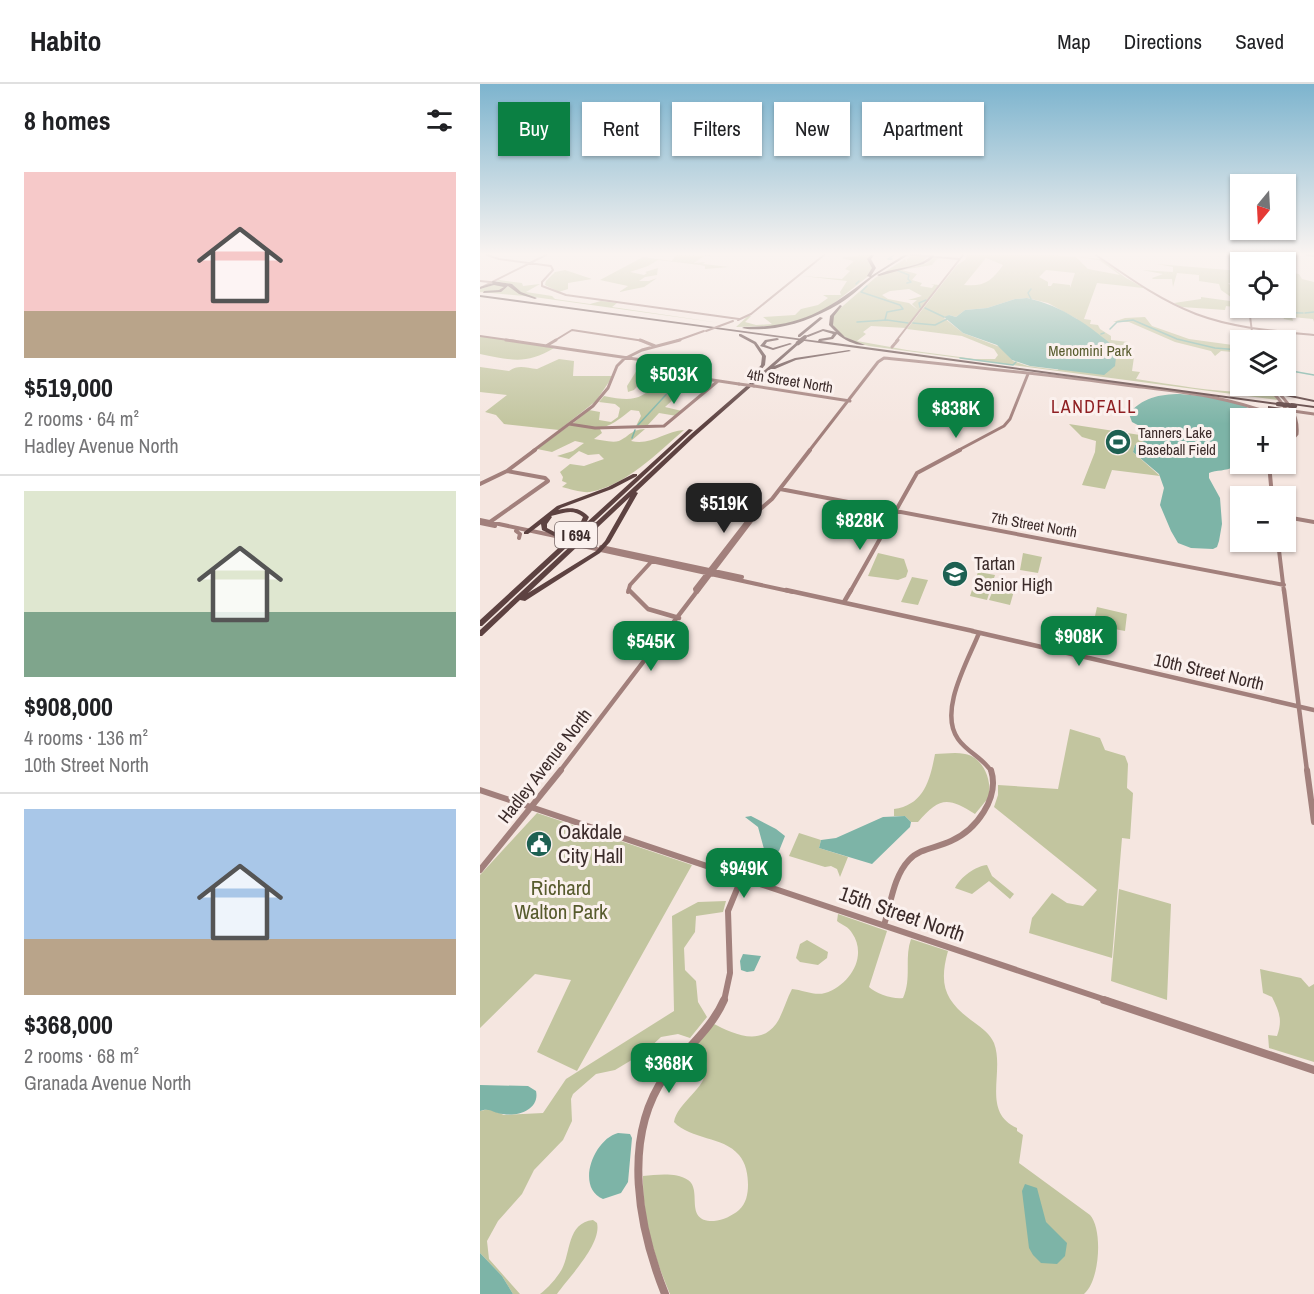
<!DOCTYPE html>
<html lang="en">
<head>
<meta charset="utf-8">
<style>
  body { margin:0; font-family:"Archivo Narrow",sans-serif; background:#f2f2f2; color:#202124; height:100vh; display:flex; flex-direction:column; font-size:22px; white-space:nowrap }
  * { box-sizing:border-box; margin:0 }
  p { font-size:20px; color:#757577 }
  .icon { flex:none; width:33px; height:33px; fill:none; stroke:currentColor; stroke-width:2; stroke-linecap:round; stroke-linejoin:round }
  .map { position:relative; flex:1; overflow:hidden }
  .drawer { display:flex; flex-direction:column; background:#fff; width:480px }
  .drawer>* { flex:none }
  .guide { position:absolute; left:18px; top:18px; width:570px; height:54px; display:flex; gap:12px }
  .needle { width:39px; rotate:198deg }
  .fabs { position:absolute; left:750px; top:90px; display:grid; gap:12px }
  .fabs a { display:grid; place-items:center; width:66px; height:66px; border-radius:0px; background:#fff; box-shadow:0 2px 4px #0004; font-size:30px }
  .price { position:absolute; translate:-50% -51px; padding:0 14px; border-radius:12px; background:#0b8043; color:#fff; font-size:20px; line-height:39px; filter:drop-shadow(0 2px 3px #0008) }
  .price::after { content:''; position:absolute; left:50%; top:36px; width:18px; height:14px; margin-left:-9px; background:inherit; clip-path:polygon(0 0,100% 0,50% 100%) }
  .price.active { background:#222; color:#fff }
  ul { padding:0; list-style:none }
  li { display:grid; align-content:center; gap:12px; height:318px; padding:0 24px }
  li+li { border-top:2px solid #e0e0e0 }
  li span { display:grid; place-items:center; height:186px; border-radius:0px; color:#555 }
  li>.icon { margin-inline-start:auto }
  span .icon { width:108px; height:108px; fill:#fffc; stroke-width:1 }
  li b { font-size:26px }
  h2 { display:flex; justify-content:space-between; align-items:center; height:72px; padding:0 24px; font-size:26px }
  .chip { padding:0 21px; border-radius:0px; background:#fff; box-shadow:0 2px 4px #0004; font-size:21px; line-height:54px }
  .chip.active { background:#0b8043; color:#fff }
  header { display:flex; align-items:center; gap:36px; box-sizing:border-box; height:84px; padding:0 30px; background:#fff; border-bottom:2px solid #e0e0e0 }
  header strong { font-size:28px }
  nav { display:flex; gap:33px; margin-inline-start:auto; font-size:21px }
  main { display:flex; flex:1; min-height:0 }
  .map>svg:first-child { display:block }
  .green { fill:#c2c59f; fill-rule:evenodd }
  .water { fill:#7db4a7 }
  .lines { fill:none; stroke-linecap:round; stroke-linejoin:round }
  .stream { stroke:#7db4a7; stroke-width:1.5 }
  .secondary-far5 { stroke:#a2807c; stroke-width:2 }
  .secondary-far4 { stroke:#a2807c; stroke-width:3 }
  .secondary-far3 { stroke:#a2807c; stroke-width:4 }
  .secondary-far2 { stroke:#a2807c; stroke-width:4.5 }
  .secondary-far1 { stroke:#a2807c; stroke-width:6 }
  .secondary { stroke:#a2807c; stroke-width:8 }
  .highway { fill:#5d4241; fill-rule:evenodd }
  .secondary-bridge-far2 { stroke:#a2807c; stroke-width:2 }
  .secondary-bridge-far1 { stroke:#a2807c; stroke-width:3 }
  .secondary-bridge { stroke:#a2807c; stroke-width:4 }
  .highway-bridge-far1 { stroke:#5d4241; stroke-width:4 }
  .highway-bridge { stroke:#5d4241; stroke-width:4.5 }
  .labels { text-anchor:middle; stroke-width:6; stroke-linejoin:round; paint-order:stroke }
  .far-park-label { font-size:15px; fill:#575b2d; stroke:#fbf1ee }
  .far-street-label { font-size:15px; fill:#3b2b2a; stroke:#fbf1ee }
  .far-poi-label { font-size:15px; fill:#3b2b2a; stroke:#fbf1ee; text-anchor:start }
  .shield { fill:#fbf1ee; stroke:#756665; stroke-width:1.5 }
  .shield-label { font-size:16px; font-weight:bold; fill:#3b2b2a }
  .far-quarter-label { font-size:18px; letter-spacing:1.5px; fill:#8f1f22; stroke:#fbf1ee }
  .poi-label { font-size:18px; fill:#3b2b2a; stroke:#fbf1ee; text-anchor:start }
  .street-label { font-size:18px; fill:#3b2b2a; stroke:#fbf1ee }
  .near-poi-label { font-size:21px; fill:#3b2b2a; stroke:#fbf1ee; text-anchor:start }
  .near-park-label { font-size:21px; fill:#575b2d; stroke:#fbf1ee }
  .near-street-label { font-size:21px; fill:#3b2b2a; stroke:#fbf1ee }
</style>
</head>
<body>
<header>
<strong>Habito</strong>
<nav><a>Map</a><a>Directions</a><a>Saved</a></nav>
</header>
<main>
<section class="drawer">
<h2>8 homes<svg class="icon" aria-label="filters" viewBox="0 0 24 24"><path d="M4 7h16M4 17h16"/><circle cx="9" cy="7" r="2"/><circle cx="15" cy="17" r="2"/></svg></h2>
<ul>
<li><span style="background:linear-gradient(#f6c9c9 75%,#b9a48a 0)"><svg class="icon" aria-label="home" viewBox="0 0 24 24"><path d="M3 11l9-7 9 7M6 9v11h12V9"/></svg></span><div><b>$519,000</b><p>2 rooms · 64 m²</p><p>Hadley Avenue North</p></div></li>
<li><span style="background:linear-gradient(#dfe7d0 65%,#7fa58c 0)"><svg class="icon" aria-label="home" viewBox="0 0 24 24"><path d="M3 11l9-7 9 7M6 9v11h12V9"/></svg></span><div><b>$908,000</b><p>4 rooms · 136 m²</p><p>10th Street North</p></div></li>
<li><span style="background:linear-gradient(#a9c7e8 70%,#b9a48a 0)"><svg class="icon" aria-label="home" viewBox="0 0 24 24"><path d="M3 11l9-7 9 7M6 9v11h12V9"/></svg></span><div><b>$368,000</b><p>2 rooms · 68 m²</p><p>Granada Avenue North</p></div></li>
</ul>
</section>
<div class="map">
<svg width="834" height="1210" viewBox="0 0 834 1210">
  <rect width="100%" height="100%" fill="#f5e6e0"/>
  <!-- green -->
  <path class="green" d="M196 171 233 172 226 171 214 179 225 178 223 180 249 183 225 185V182L220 181 178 176 168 182 150 188 164 191 167 189 165 188 178 184 177 191 165 193 159 197H169L177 194 164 203 139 208 148 202 120 196 163 173 192 177Z
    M381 171H391L388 175 393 184 391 190 353 220 331 234 296 242 256 243 268 232H271L265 238 276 241 292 240 283 233 315 231 321 225 338 221 348 214 343 211H361L360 208 367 197 322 192 362 195 370 187 365 185 374 177 361 174Z
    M433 171 447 173 443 178 450 174 444 181 453 174H460L456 176 452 181 422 186 437 190 432 196 442 199 440 202 452 204 454 201 450 200 459 201 426 244 391 242 383 248 386 250 377 257 427 266 495 275H515L518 271 514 265 482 252 427 245 477 181 485 176 487 171H572L621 175 646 194 664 204 617 199 604 235 611 236 610 240 618 241 620 245 631 252V256L648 258 654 273 652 287 660 288 656 295C697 301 736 309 777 308L780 306 779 302H786L798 316 389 262C374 258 355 252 351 235L356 228 395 194 425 175 427 178V175ZM596 173 619 176 640 191 608 185ZM506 174 523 181C512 197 504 203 484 201ZM566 186 595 189 590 204V201L573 199 571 202H568V198L559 193ZM429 205 442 212 428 216H437L432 220 438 226 429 219 408 215 402 211 410 207ZM547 214 568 219 597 235 578 286 548 282 533 277 520 263 483 249 464 234 469 231 476 233 485 226 507 224 535 215Z
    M677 180 760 187V199H748L751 202 760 204V207L748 208 760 210V222L755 220 754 223 746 222 745 226 702 223 694 219 721 215V213L750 217 751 213 741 206 739 200 719 197V191L697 189 693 203 692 195H673L672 194 683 190 662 186 693 188V183Z
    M85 186 112 195 88 199V205L79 208 65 201 66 197 75 188Z
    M806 188 819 190 822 195 834 198V238L833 235 812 233 813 237 804 235 803 233 789 231 788 228 771 227 770 224H806Z
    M19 196 42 199 43 202 60 200 46 208 72 212 75 215 110 220 121 217 137 219 132 223 240 239 54 213 0 208V205L20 199 26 204 28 202 25 200 39 207 33 201 16 197Z
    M665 233 672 242 709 255 760 262V272L753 268 741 267 735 272 731 267 695 258 649 238H633L645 234Z
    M0 252 74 264C46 281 31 276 0 270Z
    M79 275 94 277 93 292H133L116 317 79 346 24 340 16 331 5 328 27 311 0 308V283L29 287C39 280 46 284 57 285Z
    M176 281 217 294 185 323 202 327 197 332 179 329 166 343 155 344 161 332 159 327 151 326C125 347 124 345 92 340L109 326 120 328 119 336 131 338 138 333 140 324 135 320 119 318 124 312C150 317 160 318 179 297L176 292 178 288 169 287 165 291 166 293 154 306 148 308 147 302 157 286Z
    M589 340 673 353 655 361 653 368 680 392 632 386 625 405 602 401 615 368 616 357 602 353Z
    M90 341 120 345 122 349 114 355C121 356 132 359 139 357 150 352 150 346 165 345L151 357C171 362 185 347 204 346 177 369 147 401 110 408 102 409 90 405 82 403L87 399 82 397 83 393 80 388 90 380 104 382 124 375 119 370 108 371 99 367 89 375 77 372 93 367 104 359 95 357 72 368 57 365Z
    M398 469 424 475 428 487 426 493 418 496 388 492Z
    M543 469 562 473 558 489 540 486Z
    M498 488 515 491 507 516 490 512Z
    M432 493 448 496 438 521 421 518Z
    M517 496 536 500 530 521 509 516Z
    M617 523 647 530 645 547 613 541Z
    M590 645 620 654 625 666 645 672 648 680 647 704 653 709 650 755 642 754 632 874 549 849 552 834 572 809 587 819 603 822 617 806 514 723 518 711V701L578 705Z
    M455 670C464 670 475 668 485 670 503 673 512 696 509 713L495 730C467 712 459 714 438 738H431L425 732H414V725C444 721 450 696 455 670Z
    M57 729 212 781 97 987 57 968 91 896 55 890 0 944V791Z
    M319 749 341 756 339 764 368 773 360 793 357 785 351 782 345 783 309 772Z
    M507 781 512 792 534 810 530 815 509 797 492 810 475 804C480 793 496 782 507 781Z
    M639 805 691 820 687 916 631 897Z
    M246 817 243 828 216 832 215 848 204 864 205 886 216 897 218 918 227 933 210 954 198 950 181 953 165 968 135 986 116 990 93 1010 91 1015 92 1037 83 1056 54 1086 42 1110 18 1137 7 1157 9 1175 40 1210H33L22 1192 0 1169V1027L9 1025 24 1031 63 1029 86 995 194 927 192 832 218 818Z
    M358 830 407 847 389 903C395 909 414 916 423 914 432 894 424 875 431 855L468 867C458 903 466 918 495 939 502 944 510 950 514 959 525 988 501 1028 537 1044V1047L543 1051 539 1079 610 1131C623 1145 620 1197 604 1210H190C174 1173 162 1132 163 1092 177 1091 195 1088 208 1096 223 1106 203 1138 234 1137 243 1136 252 1132 259 1126 266 1120 268 1110 268 1101 268 1091 266 1079 259 1071 243 1052 211 1056 194 1038 198 1012 247 998 217 958L232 939C252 949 279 963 296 940 303 930 306 916 312 905 323 906 335 912 345 909 370 901 388 872 372 849 369 843 362 841 357 837Z
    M327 856 348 868 347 874 338 881 320 878 316 874 320 860Z
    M780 885 821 894 829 903 834 900V978L789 964 788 951 797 952C803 936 799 927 792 913L783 909Z
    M113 1136 117 1139C122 1160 89 1193 77 1210H60C68 1204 77 1194 82 1185 91 1168 87 1139 113 1136Z"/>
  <!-- water -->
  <path class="water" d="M547 214C583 222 610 242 637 265L635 282 624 291 550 282 532 276 517 261 483 249 464 233 469 231 476 233 485 226 507 224 535 215Z
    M700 310C726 313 762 313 781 334H760C760 348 765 374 753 383 747 387 736 386 729 389V394L740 414 742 440 739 457 737 463 733 465 711 464 698 459 691 447 680 421 684 404 679 390 653 368 655 361 673 353 669 347 652 338 649 330C661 314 680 310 700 310Z
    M271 732 296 745 305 752 299 767 292 770 284 765 278 743 265 733Z
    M425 732 431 738 430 743 392 780 339 764 341 756 356 754 403 733Z
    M263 870 281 872 274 887 267 888 261 886 260 877Z
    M0 1001 48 1002 56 1007C60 1025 38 1033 23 1030 13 1029 10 1023 0 1027Z
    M138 1049 150 1050 152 1054 148 1098 141 1109 123 1115C95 1103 114 1055 138 1049Z
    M545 1100 557 1104 566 1138 587 1159 585 1172 577 1180 561 1179 553 1171 549 1164 542 1107Z
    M0 1169 22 1192 33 1210H0Z"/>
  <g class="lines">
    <!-- stream -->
    <path class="stream" d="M412 175H408L414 171
      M416 186 429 191 428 195 431 198 427 199
      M376 200 379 197
      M387 202 381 208 420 221 423 225 407 228 405 236
      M551 205 548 209 551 215
      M440 223 439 219 446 216
      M445 224 464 233
      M773 224 784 228 823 229
      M825 229 834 228
      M377 238 407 236 428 239
      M433 239 455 241 467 235
      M630 245 637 238 653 236 697 255 735 264 760 266
      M621 250 624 249
      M480 274 533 281 536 278
      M192 285 219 275
      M806 286 834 291
      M192 289 195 300
      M158 341 195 301
      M152 354 155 346"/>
    <!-- secondary-far5 -->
    <path class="secondary-far5" d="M7 171 19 175 71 182 73 186 62 198V202L86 211 259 235
      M435 171 479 175
      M616 171C648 193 679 216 716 230 753 244 794 247 834 251
      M763 171 764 178
      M827 171 834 172
      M0 197 10 198
      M0 204 66 171
      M769 224 773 256
      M258 236 271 230 344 171
      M0 252 36 257
      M74 257 92 246 164 257
      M196 257 224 247
      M416 257 483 171"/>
    <!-- secondary-far4 -->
    <path class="secondary-far4" d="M26 256 162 276 206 292 259 300
      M160 256 175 262
      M66 262 76 256
      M412 263 418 256
      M274 302 370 317
      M787 302C803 319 820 336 806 359
      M792 302C806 316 819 329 817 350L806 363
      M813 327 834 330
      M89 340 115 344 184 342 238 297
      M53 367 113 322 128 304 137 282 144 275 162 266 200 256
      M329 367 398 278 404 274C484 282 565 290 645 301 700 308 750 312 801 334
      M477 367 524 342 530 335 548 290"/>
    <!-- secondary-far3 -->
    <path class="secondary-far3" d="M806 373 814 375
      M789 380 792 412
      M0 400 27 387 55 366
      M300 405 804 501
      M806 433 834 438
      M0 436 85 454
      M10 438 68 397 65 394 27 387
      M0 439 15 442
      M36 447 40 450 39 454
      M798 458 804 508
      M98 461 313 508
      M121 463 262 493
      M148 508 150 501 172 477
      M216 508 215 505 270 434 292 415 330 366
      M217 508 274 433
      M370 508 437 389 480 366"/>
    <!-- secondary-far2 -->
    <path class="secondary-far2" d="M149 506 168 525 199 534
      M306 506 493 547
      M804 506 827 687
      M364 518 371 506
      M492 547 834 626
      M499 549C488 577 458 627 478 655 487 668 503 674 511 687
      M80 687 218 506"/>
    <!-- secondary-far1 -->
    <path class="secondary-far1" d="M827 686 834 738
      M0 706 629 917
      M0 786 81 686
      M404 841C411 820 413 793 429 776 440 764 457 764 471 757 496 746 520 714 511 686
      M244 917 250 889 248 827 262 793"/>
    <!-- secondary -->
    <path class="secondary" d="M624 916 834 986
      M185 1210C159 1145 141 1055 185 992 204 966 231 946 244 916"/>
    <!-- highway -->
    <path class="highway" d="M391 171H394L391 175 396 184 391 192 424 171H428C418 178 406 184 396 191 383 200 373 212 359 220 337 233 312 243 285 245 277 245 269 246 262 244L264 243C321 243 346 227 390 193L387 192 392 184 387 175Z
      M452 171 455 172 449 177 443 180 399 192 397 191C415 182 437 186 452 171Z
      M13 197 32 200 41 208 57 214 55 215 39 210 28 202 21 208 3 209 4 207 19 206 24 203 14 201 0 205V203L13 199 11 198Z
      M0 211 338 257 339 255 351 253 353 250 343 247 328 253 325 252 343 245 356 248 349 241 350 232 360 221 362 222 354 232 353 241 365 253 385 261C377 262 364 256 357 250L353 255 341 257 798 319 800 320 798 321 0 213Z
      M340 233 343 234 320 253H318V251Z
      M259 250H261L276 258 286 272 285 281 277 291 273 290 281 281 282 272 274 260 259 252Z
      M297 254 299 255 298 256 287 258 285 261 293 264 310 259 312 260 293 266 280 262 285 256Z
      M317 258 320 259 294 282 315 274 369 266 371 267 316 276 295 285H291L214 353 156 408 158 409 130 458 120 469 45 517 40 516 2 552H0V546L210 351ZM150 413 125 457 116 467 48 509Z
      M756 309H801L834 316V318L801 311H756Z
      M811 319 834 322V324L813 321H811Z
      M788 322 808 325 810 326 808 327 790 324H788Z
      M209 345 213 346 2 542H0V536L99 445 98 444 103 433C93 424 83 429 71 432L72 433 67 440V444L84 453 85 454 82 456 62 446 61 440 48 450H44V448L77 422 128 403 153 390H157V392L132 405 81 424 78 426C90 423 100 423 109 433L106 439Z"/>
    <!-- secondary-bridge-far2 -->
    <path class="secondary-bridge-far2" d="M431 171H435
      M226 247 253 237"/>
    <!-- secondary-bridge-far1 -->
    <path class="secondary-bridge-far1" d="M259 300 274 302"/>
    <!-- secondary-bridge -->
    <path class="secondary-bridge" d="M82 457 98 461"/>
    <!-- highway-bridge-far1 -->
    <path class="highway-bridge-far1" d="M320 257 325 253"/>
    <!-- highway-bridge -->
    <path class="highway-bridge" d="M318 259 322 256
      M798 320 815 322"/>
  </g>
  <!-- sky -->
  <linearGradient id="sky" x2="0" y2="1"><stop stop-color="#7db4ce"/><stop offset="0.5" stop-color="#faf4f1"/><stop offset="1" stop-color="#faf4f1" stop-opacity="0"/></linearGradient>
  <rect width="834" height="340" fill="url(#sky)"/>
  <!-- icons -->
  <defs>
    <g id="stadium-disc" transform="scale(1.35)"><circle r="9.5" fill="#1d6052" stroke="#fbf1ee"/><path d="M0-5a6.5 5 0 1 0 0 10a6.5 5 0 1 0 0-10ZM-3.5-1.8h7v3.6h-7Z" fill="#fff"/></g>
    <g id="school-disc" transform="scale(1.35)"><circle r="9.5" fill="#1d6052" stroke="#fbf1ee"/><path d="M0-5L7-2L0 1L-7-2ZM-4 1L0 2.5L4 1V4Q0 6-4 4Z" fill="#fff"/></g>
    <g id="civic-disc" transform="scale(1.35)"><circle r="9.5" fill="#1d6052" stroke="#fbf1ee"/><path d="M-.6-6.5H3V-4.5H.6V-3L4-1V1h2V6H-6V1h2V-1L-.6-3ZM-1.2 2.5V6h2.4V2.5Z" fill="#fff"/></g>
  </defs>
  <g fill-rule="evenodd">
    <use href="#stadium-disc" x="638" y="358"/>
    <use href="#school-disc" x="475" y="490"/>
    <use href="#civic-disc" x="59" y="760"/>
  </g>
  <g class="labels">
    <!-- far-park labels -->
    <g class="far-park-label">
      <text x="610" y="272">Menomini Park</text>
    </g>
    <!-- far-street labels -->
    <g class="far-street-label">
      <text transform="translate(310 297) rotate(9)" y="5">4th Street North</text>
      <text transform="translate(554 441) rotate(10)" y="5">7th Street North</text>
    </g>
    <!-- far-poi labels -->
    <g class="far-poi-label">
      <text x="658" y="354">Tanners Lake<tspan x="658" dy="17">Baseball Field</tspan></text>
    </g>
    <!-- shield labels -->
    <rect class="shield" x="75" y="438" width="42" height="26" rx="4.5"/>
    <g class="shield-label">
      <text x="96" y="457">I 694</text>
    </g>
    <!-- far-quarter labels -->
    <g class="far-quarter-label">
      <text x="614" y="329">LANDFALL</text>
    </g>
    <!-- poi labels -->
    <g class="poi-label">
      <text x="494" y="486">Tartan<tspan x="494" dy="21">Senior High</tspan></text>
    </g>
    <!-- street labels -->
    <g class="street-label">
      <text transform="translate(729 588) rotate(13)" y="6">10th Street North</text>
      <text transform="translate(65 682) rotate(-52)" y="6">Hadley Avenue North</text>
    </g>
    <!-- near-poi labels -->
    <g class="near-poi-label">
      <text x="78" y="755">Oakdale<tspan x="78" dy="24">City Hall</tspan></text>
    </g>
    <!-- near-park labels -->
    <g class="near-park-label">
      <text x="81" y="811">Richard<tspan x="81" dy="24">Walton Park</tspan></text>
    </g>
    <!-- near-street labels -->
    <g class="near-street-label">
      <text transform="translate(422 830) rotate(19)" y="7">15th Street North</text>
    </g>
  </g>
</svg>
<div class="fabs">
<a><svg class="needle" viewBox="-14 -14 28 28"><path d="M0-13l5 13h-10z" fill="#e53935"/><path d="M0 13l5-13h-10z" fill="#757577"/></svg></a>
<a><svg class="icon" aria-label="locate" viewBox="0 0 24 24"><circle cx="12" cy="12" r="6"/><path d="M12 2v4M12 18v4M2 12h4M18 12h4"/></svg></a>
<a><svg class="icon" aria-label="layers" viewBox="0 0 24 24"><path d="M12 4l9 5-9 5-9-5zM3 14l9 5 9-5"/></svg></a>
<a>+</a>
<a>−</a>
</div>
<b class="price" style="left:194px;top:321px">$503K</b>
<b class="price" style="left:476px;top:355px">$838K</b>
<b class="price active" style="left:244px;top:450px">$519K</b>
<b class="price" style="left:380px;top:467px">$828K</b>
<b class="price" style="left:599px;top:583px">$908K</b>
<b class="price" style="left:171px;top:588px">$545K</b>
<b class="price" style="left:264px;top:815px">$949K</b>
<b class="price" style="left:189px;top:1010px">$368K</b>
<div class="guide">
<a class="chip active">Buy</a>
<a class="chip">Rent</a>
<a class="chip">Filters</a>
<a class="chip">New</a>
<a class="chip">Apartment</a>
</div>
</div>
</main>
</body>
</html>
